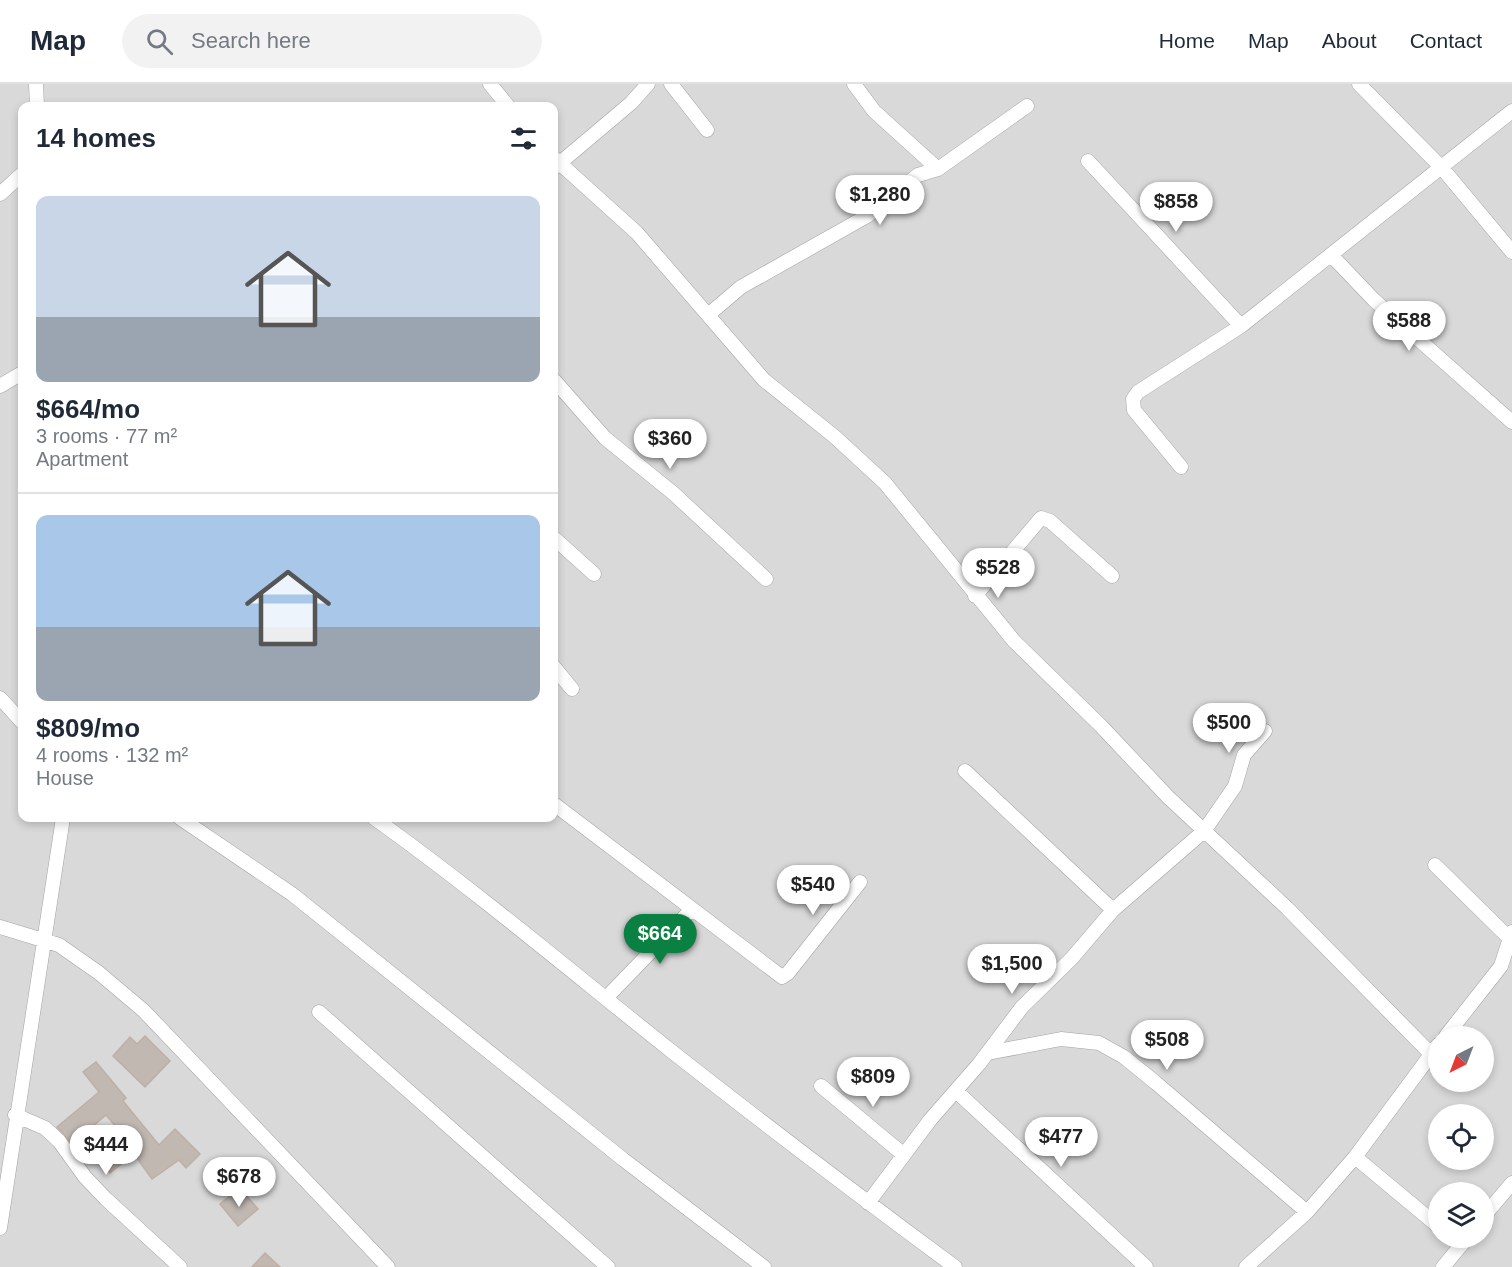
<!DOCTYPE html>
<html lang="en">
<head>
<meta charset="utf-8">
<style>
  body { margin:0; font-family:Arial,sans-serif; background:#f2f2f3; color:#1f2937; height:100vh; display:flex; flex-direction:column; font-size:22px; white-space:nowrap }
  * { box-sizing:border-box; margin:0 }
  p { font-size:20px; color:#747a83 }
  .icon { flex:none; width:33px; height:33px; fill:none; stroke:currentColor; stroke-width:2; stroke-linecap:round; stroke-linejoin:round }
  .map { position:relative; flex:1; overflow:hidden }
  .drawer { position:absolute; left:18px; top:18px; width:540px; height:720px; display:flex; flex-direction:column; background:#fff; border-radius:12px; box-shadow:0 3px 9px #0003 }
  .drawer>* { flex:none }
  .needle { width:39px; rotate:222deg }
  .buttons { position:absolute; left:1428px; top:942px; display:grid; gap:12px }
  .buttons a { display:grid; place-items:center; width:66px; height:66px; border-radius:50%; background:#fff; box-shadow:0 3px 9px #0003; font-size:30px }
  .price { position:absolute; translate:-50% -51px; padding:0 14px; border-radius:21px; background:#fff; color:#222; font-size:20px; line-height:39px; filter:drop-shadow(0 2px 3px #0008) }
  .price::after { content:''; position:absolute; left:50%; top:36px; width:18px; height:14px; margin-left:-9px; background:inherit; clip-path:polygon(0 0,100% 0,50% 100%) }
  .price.active { background:#0b8043; color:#fff }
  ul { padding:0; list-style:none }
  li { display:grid; align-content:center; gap:12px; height:318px; padding:0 18px }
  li+li { border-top:2px solid #e0e1e3 }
  li span { display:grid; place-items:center; height:186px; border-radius:12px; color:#555 }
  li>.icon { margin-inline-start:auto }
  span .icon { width:108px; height:108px; fill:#fffc; stroke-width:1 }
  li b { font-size:26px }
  h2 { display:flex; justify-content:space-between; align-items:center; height:72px; padding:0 18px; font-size:26px }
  header { display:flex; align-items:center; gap:36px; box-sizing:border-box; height:84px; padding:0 30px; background:#fff; border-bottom:2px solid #e0e1e3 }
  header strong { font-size:28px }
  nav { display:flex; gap:33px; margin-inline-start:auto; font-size:21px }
  .search { width:420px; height:54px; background:#f2f2f3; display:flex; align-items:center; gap:15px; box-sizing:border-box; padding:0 21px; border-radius:33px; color:#747a83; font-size:22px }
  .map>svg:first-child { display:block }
  .residential { fill:#dad9d9; fill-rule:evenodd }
  .building { fill:#c1b8b2; stroke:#beafa6; stroke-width:1.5 }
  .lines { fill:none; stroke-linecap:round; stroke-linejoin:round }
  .street-casing { stroke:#a3a3a3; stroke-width:15 }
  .street { stroke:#fff; stroke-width:14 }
</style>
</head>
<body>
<header>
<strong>Map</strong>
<div class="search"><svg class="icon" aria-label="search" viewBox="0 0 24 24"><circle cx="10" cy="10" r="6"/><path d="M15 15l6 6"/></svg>Search here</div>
<nav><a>Home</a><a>Map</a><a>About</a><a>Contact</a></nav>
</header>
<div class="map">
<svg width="1512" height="1183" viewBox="0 0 1512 1183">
  <rect width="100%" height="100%" fill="#ede9e2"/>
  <!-- residential -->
  <path class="residential" d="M0 0H1512V1183H0ZM22 22H554V734H22ZM1438 952H1484V998H1438ZM1438 1030H1484V1076H1438ZM1438 1108H1484V1154H1438Z"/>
  <!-- building -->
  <path class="building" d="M145 952 170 977 145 1003 113 972 130 953 137 960Z
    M96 978 126 1014 123 1017 159 1061 175 1045 200 1070 186 1084 179 1076 152 1095 134 1070 110 1089 97 1072 123 1051 106 1031 72 1060 57 1043 99 1008 83 988Z
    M243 1108 258 1125 238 1142 220 1120 231 1111 235 1115Z
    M265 1169 280 1183H252Z"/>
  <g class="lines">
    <!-- street casing -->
    <g class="street-casing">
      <path id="street" d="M36 0 37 22
        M490 0 508 22
        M671 0 707 46
        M854 0 874 27 938 85
        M1359 0 1442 84 1512 168
        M554 74 637 149 764 296 835 353 885 399 1014 557 1101 642 1168 713 1287 824 1431 970
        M1088 77 1241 242
        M554 84 631 19 648 0
        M0 110 22 90
        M1331 171 1374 216 1512 338
        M708 231 741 203 867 132 918 91 938 85 1027 22
        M554 296 605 354 673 409 766 495
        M0 302 22 289
        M1181 383 1134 326 1133 315 1138 308 1241 242 1512 27
        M554 454 594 490
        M975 512 1041 434 1050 437 1112 492
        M554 583 572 605
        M0 614 22 638
        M965 687 1113 826
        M554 720 782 893 788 889 860 798
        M180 734 292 810 624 1076 764 1183
        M374 734C476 807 572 888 670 966 764 1040 859 1112 955 1183
        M1435 781 1508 853
        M0 843 59 861 99 889 144 927 388 1183
        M606 914 691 826
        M319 928 608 1183
        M1446 952 1501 882 1512 848
        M988 969 1061 955 1099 959 1124 973 1156 999 1307 1128
        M821 1002 904 1071
        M956 1007 1146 1183
        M15 1031 45 1044 59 1057 85 1093 106 1115 180 1183
        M1355 1073 1438 1142
        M868 1119 930 1036 979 980 1022 923 1072 874 1113 826 1204 747 1235 702 1244 671 1265 647
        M1484 1132 1512 1099
        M0 1144 63 734
        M1246 1183 1307 1128 1355 1073 1438 961
        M1443 1183 1467 1154"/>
    </g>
    <!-- street -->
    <use href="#street" class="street"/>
  </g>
</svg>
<div class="buttons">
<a><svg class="needle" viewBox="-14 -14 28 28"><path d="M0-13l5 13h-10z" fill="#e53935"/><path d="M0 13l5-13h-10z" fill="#747a83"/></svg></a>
<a><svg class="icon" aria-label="locate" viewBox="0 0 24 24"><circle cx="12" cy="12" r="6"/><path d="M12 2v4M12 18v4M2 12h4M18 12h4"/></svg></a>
<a><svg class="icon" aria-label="layers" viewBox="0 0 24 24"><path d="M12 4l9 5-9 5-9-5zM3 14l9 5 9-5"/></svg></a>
</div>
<b class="price" style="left:880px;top:142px">$1,280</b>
<b class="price" style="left:1176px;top:149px">$858</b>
<b class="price" style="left:1409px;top:268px">$588</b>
<b class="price" style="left:670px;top:386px">$360</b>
<b class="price" style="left:998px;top:515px">$528</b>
<b class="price" style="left:1229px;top:670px">$500</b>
<b class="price" style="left:813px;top:832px">$540</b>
<b class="price active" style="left:660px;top:881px">$664</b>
<b class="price" style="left:1012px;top:911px">$1,500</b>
<b class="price" style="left:1167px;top:987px">$508</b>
<b class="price" style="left:873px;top:1024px">$809</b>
<b class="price" style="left:1061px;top:1084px">$477</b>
<b class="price" style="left:106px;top:1092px">$444</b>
<b class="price" style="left:239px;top:1124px">$678</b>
<section class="drawer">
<h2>14 homes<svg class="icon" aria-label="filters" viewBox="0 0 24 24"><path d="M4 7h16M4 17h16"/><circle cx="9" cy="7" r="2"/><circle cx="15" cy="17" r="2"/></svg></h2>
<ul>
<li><span style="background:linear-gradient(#c9d6e8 65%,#9aa5b1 0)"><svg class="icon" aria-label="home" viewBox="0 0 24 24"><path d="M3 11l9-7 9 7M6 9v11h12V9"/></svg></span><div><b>$664/mo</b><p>3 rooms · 77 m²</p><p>Apartment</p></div></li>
<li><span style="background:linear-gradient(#a9c7e8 60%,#9aa5b1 0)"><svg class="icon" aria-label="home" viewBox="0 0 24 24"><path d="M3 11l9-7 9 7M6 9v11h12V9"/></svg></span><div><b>$809/mo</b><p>4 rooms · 132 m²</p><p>House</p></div></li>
</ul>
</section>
</div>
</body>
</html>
